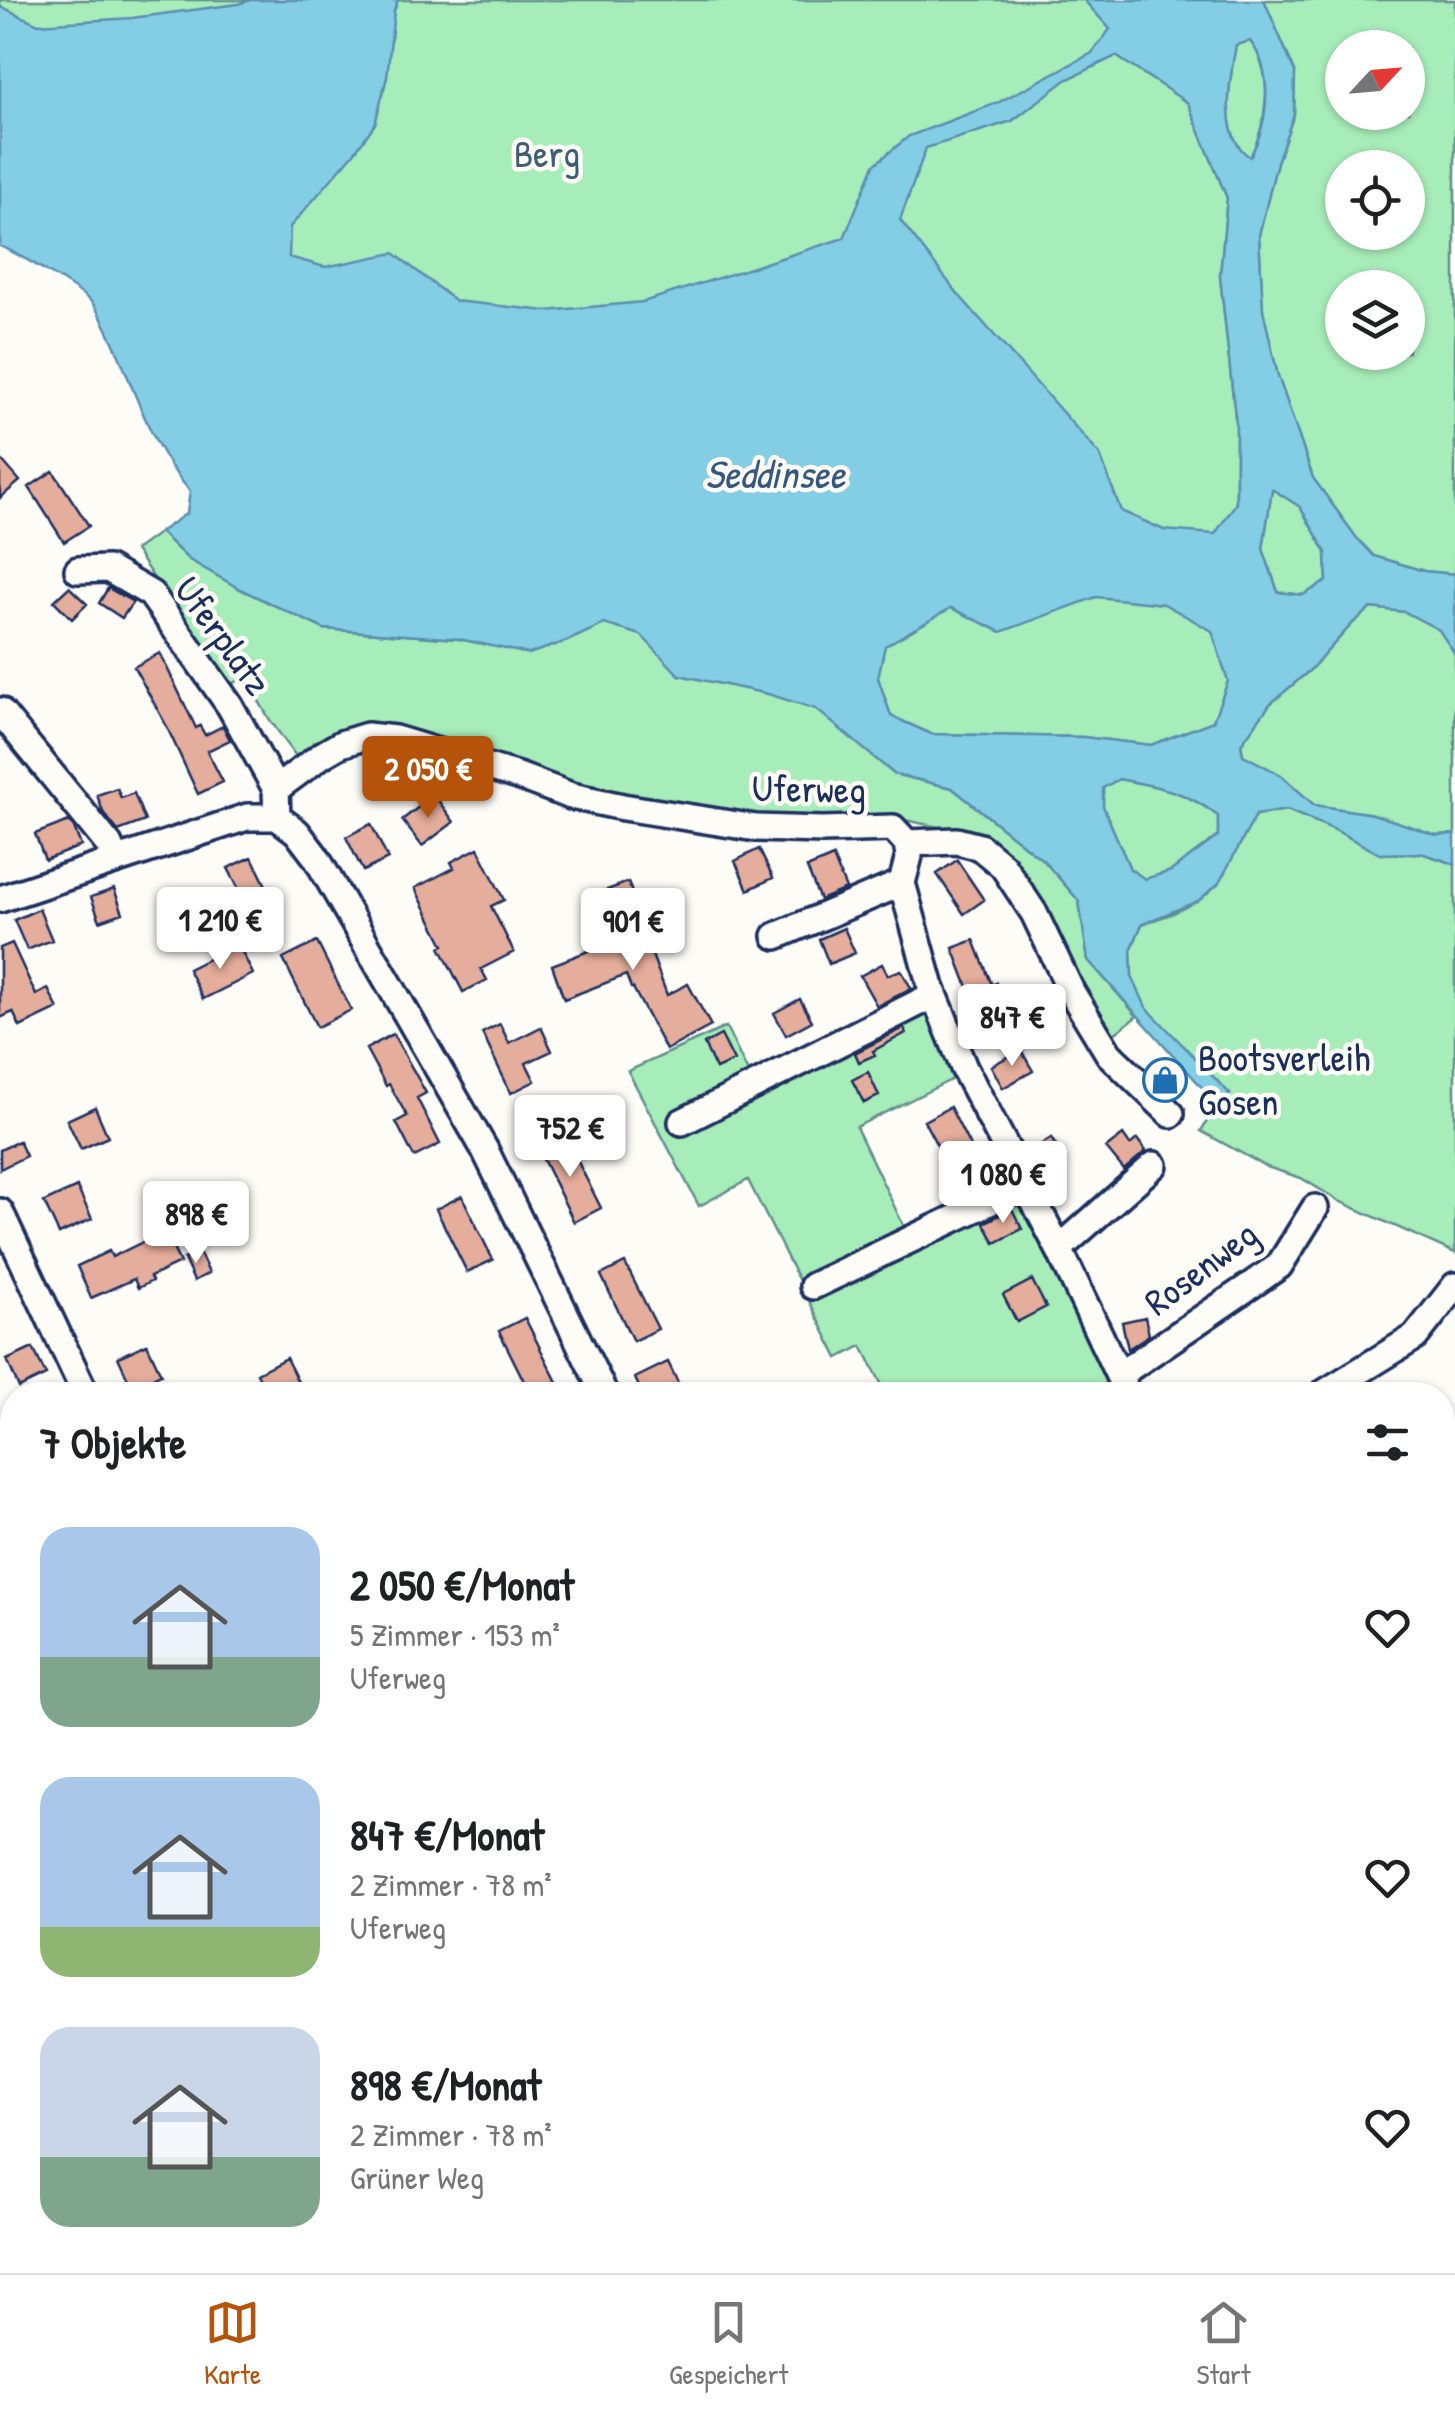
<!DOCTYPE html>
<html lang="de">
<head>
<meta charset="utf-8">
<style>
  body { margin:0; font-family:"Patrick Hand",sans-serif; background:#f2f2f2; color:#202124; height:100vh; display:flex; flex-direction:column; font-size:38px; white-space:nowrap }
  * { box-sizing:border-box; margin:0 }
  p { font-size:32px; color:#757577 }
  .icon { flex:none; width:55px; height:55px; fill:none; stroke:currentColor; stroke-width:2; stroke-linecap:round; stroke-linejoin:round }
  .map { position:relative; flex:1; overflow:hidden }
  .sheet { position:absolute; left:0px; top:1382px; width:1455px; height:892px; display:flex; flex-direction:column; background:#fff; border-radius:40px 40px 0 0; box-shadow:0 2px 8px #0004 }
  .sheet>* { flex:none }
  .needle { width:65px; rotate:64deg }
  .buttons { position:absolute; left:1325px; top:30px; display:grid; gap:20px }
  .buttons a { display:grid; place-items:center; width:100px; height:100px; border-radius:50%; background:#fff; box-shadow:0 2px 8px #0004; font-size:50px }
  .price { position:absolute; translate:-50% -85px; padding:0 22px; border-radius:10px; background:#fff; color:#222; font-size:32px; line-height:65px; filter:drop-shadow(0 2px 5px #0008) }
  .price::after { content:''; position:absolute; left:50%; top:60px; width:30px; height:22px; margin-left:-15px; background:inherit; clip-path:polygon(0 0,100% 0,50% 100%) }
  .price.on { background:#b45309; color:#fff }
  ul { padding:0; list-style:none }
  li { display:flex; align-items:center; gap:30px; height:250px; padding:0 40px }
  li span { display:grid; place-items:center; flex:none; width:280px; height:200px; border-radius:30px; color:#555 }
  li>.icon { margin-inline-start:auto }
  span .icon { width:120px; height:120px; fill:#fffc; stroke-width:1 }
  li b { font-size:42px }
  h2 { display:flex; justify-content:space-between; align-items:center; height:120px; padding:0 40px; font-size:42px }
  .tab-bar { display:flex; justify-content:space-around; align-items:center; height:140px; border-top:2px solid #e0e0e0; background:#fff; font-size:28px; color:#757577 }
  .tab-bar a { display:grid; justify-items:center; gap:5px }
  .tab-bar .on { color:#b45309 }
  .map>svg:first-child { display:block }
  .green { fill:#a7edb9; stroke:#618e8c; stroke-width:2.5; fill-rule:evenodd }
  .water { fill:#84cee5; stroke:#5a8eaf; stroke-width:2.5; fill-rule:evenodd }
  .building { fill:#e5ad9c; stroke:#1b2f5e; stroke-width:2.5 }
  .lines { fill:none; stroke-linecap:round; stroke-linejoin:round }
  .minor-casing { stroke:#1b2f5e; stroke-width:32 }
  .minor { stroke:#fdfcf7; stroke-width:25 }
  .labels { text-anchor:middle; stroke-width:9; stroke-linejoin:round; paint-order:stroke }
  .park-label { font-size:38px; fill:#3e5e75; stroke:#fdfcf7 }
  .street-label { font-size:38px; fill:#1b2f5e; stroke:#fdfcf7 }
  .poi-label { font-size:38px; fill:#1b2f5e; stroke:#fdfcf7; text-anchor:start }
  .water-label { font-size:40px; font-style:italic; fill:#355780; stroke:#fdfcf7 }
</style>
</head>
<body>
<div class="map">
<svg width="1455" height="2273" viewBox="0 0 1455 2273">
  <rect width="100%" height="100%" fill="#fdfcf7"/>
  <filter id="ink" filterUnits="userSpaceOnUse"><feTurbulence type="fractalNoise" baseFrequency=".01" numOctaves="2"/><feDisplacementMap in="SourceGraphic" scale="20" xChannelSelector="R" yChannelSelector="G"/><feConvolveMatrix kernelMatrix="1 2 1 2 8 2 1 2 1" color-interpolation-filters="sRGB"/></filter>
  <g filter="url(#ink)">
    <!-- green -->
    <path class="green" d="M0 0H1084L1110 29 1116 56 1188 103 1227 198 1220 276 1236 425 1235 724 1183 733 1151 745 1083 737 931 734 891 716 878 678 487 419 0 48Z
      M1264 0H1455V574L1424 571 1373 556 1356 537 1313 478 1278 376 1263 310 1259 235 1277 162 1294 114 1295 72ZM1342 48H1408V112H1342ZM1342 168H1408V232H1342ZM1342 288H1408V352H1342Z
      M1250 41C1275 74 1267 122 1250 158 1218 137 1230 77 1236 44Z
      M1272 489 1300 506 1326 552 1327 581 1303 595 1278 592 1263 549Z
      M160 532 188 559 240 589 324 629 459 639 529 653 567 641 604 624 605 619 765 679 817 709 894 774 952 788 1044 861 1079 901 1088 960 1137 1016 1113 1035 1093 1014 982 836 881 815 804 818 630 804 371 727 298 759 270 720 245 677 227 687 135 550Z
      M1371 608 1405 612 1440 630 1455 654V834L1436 835 1373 814 1314 805 1281 775 1243 755 1241 744 1270 704 1310 670 1353 623Z
      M1118 779C1161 787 1183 789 1218 816V836L1171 871 1146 880 1130 869 1103 806V788Z
      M1287 810 1333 829 1380 854 1421 853 1455 864V1253L1341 1202 1301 1178 1267 1167 1201 1131 1217 1104 1230 1094 1146 1008 1132 977 1131 950 1142 924 1171 914 1198 901 1218 883 1256 815Z
      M931 1002 959 1076 856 1127 909 1237 1023 1191 1122 1395H887L862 1346 838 1358 748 1180 699 1206 628 1071 726 1027 755 1087Z
      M0 1605 12 1632V2133L0 2139Z
      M442 2262 448 2273H369L365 2265 350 2273H222L217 2263Z"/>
    <!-- water -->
    <path class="water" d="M250 0H398L394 11 387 77 375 124 354 153 290 227 289 257 325 267 394 253 455 301 546 311 643 302 844 238 874 165 909 136 997 103 1092 53 1110 29 1084 0H1264L1295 72 1294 114 1277 162 1259 235 1263 310 1278 376 1313 478 1356 537 1374 556 1424 571 1455 574V654L1439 630 1405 612 1371 608 1353 623 1310 670 1270 704 1241 744 1243 755 1281 775 1314 805 1373 814 1436 835 1455 834V864L1421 853 1380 854 1333 829 1287 810 1256 815 1219 883 1198 901 1142 924 1131 950 1132 977 1146 1007 1230 1094 1217 1104 1088 960 1079 901 1044 861 952 788 894 774 816 709 768 694 679 675 641 635 604 624 567 641 529 654 459 639 324 629 240 589 188 559 160 532 187 513 190 491C155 453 138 400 118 353 111 337 103 318 93 304 83 291 17 253 0 246V6L38 24 132 18 238 4ZM1250 41C1275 72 1268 124 1250 157 1218 137 1230 77 1236 45ZM1116 56 1188 103 1227 198 1220 276 1236 425V503L1215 534 1164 530 1121 511 1100 455 958 294 900 220 926 148 1012 121 1066 80ZM1272 489 1300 507 1326 552 1327 581 1303 595 1278 592 1263 549ZM1096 597 1164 604 1212 631 1228 681 1213 721 1151 745 1083 737 931 734 891 716 878 678 885 646 951 608 1001 632ZM1119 779C1159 787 1185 790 1218 816V836L1171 871 1145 879 1130 869 1103 806V788Z"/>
    <!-- building -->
    <path class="building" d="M0 458 20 481 0 498Z
      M53 471 89 526 64 542 29 487Z
      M69 587 87 604 72 619 54 601Z
      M108 588 133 602 122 618 99 603Z
      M160 653 196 728 200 726 205 735 223 726 230 740 207 751 223 782 198 794 166 725 134 667Z
      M117 788 121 798 134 793 145 821 118 831 103 812 97 795Z
      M434 795 454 822 422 846 402 820Z
      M69 821 74 827 81 846 45 860 35 834Z
      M371 824 388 859 363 871 346 837Z
      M478 848 504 900 491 906 514 952 481 969 487 980 463 992 440 947 444 945 415 888 454 868 451 862Z
      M759 849 773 878 748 890 735 861Z
      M252 857 270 894 247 905 228 868Z
      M833 857 846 889 820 900 807 868Z
      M957 860 984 900 964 914 937 874Z
      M628 882 639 911 636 912 667 995 688 984 711 1026 666 1050 633 988H631L626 975 564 999 552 965 617 940 599 893Z
      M114 889 123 913 100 921 91 897Z
      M39 909 52 940 27 950 14 920Z
      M844 928 855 953 829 964 819 939Z
      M974 940 992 985 996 983 1011 1022 985 1031 953 948Z
      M317 942 351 1010 317 1027 283 959Z
      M12 943 36 995 48 989 58 1009 20 1027 13 1012 0 1018V948Z
      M238 944 253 974 203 999 188 969Z
      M882 964 888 975 901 970 911 988 877 1006 860 976Z
      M800 999 812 1021 786 1035 774 1013Z
      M500 1024 509 1043 541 1027 552 1051 526 1063 535 1081 511 1093 482 1033Z
      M904 1028 906 1033 873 1051 875 1055 859 1062 855 1053Z
      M393 1034 426 1093 417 1098 440 1144 414 1157 396 1122 407 1116 389 1084 386 1086 366 1049Z
      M721 1035 734 1061 716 1069 704 1044Z
      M1021 1050 1033 1071 1003 1088 991 1066Z
      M868 1072 879 1096 864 1103 852 1080Z
      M95 1107 108 1137 81 1149 67 1120Z
      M950 1107 976 1158 986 1153 999 1179 966 1195 940 1146 938 1147 924 1121Z
      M1123 1135 1130 1145 1137 1139 1146 1151 1124 1170 1106 1148Z
      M566 1138 601 1208 574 1222 539 1151Z
      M1051 1138 1065 1160 1043 1175 1028 1153Z
      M19 1141 26 1156 0 1169V1150Z
      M77 1187 92 1219 59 1234 44 1202Z
      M462 1196 493 1260 467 1272 436 1209Z
      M1012 1209 1022 1229 995 1243 984 1223Z
      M165 1231 180 1263 150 1277 152 1281 138 1288 134 1279 91 1298 77 1266 109 1251 112 1257Z
      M199 1252 209 1273 194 1281 184 1259Z
      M625 1263 658 1329 633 1341 601 1275Z
      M1032 1280 1046 1307 1017 1322 1003 1295Z
      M1145 1317 1149 1335 1128 1349 1122 1322Z
      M525 1318 557 1382 531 1395 499 1331Z
      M147 1344 161 1374 132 1388 118 1357Z
      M33 1348 46 1375 19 1388 7 1360Z
      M286 1358 302 1390 291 1395H268L257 1373Z
      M668 1362 684 1395H643L635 1378Z"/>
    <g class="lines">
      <!-- minor casing -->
      <g class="minor-casing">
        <path id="minor" d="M78 570 108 569 151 594 230 706 276 789
          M0 711 109 845 115 861
          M277 817 276 789 322 755 341 744 367 736 395 739 518 776 571 796 623 807 756 828 822 830 893 828 907 843 909 856 902 883 931 987 964 1068 1059 1249 1128 1395
          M907 843 957 841 980 847 1003 866 1034 913 1072 993 1109 1054 1171 1114
          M0 899 247 817H277L297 832 316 857 485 1150 605 1395
          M776 936 902 883
          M682 1122 934 995
          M0 1212 86 1395
          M1059 1249 1154 1165
          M813 1286 1025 1185
          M1119 1375 1279 1266 1315 1208
          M1321 1395 1415 1337 1455 1286
          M1442 1500 1455 1493
          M1442 2011 1455 2005
          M1442 2097 1455 2124
          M533 2262 539 2273
          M1029 2262 1034 2273
          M905 2273 927 2262"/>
      </g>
      <!-- minor -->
      <use href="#minor" class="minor"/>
    </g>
  </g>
  <!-- icons -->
  <defs>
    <g id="shop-ring" transform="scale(2.25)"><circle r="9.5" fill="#fdfcf7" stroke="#1f6fb2" stroke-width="1.5"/><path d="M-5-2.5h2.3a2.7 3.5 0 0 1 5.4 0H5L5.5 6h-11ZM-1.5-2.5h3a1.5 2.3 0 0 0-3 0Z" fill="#1f6fb2"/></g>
  </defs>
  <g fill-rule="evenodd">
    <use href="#shop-ring" x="1165" y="1080"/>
  </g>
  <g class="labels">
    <!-- park labels -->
    <g class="park-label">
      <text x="547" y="167">Berg</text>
    </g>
    <!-- street labels -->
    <g class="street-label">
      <text transform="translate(223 636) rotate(54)" y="13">Uferplatz</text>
      <text transform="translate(809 789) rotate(1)" y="13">Uferweg</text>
      <text transform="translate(1201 1268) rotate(-37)" y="13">Rosenweg</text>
    </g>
    <!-- poi labels -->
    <g class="poi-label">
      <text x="1198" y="1071">Bootsverleih<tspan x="1198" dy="44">Gosen</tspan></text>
    </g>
    <!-- water labels -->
    <g class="water-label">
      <text x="775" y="488">Seddinsee</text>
    </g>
  </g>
</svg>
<div class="buttons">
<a><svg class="needle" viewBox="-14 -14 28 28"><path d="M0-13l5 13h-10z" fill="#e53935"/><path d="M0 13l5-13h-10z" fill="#757577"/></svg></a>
<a><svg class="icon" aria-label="locate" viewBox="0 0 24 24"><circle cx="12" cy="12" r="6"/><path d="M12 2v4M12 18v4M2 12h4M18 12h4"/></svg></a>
<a><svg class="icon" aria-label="layers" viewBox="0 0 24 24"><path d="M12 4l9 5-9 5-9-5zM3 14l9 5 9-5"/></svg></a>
</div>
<b class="price on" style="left:428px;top:821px">2 050 €</b>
<b class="price" style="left:220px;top:972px">1 210 €</b>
<b class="price" style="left:633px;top:973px">901 €</b>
<b class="price" style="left:1012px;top:1069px">847 €</b>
<b class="price" style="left:570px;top:1180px">752 €</b>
<b class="price" style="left:1003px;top:1226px">1 080 €</b>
<b class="price" style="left:196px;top:1266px">898 €</b>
<section class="sheet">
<h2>7 Objekte<svg class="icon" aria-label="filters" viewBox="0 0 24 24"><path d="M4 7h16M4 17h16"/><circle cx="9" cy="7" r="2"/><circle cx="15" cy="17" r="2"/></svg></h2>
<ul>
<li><span style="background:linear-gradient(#a9c7e8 65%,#7fa58c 0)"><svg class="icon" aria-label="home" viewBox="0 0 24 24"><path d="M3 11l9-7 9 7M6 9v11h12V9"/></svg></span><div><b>2 050 €/Monat</b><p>5 Zimmer · 153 m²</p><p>Uferweg</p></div><svg class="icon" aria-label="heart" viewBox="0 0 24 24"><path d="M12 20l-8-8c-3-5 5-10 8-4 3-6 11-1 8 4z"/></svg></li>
<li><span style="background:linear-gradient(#a9c7e8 75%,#8fb573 0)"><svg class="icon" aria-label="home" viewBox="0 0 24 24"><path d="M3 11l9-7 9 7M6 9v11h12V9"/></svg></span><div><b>847 €/Monat</b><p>2 Zimmer · 78 m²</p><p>Uferweg</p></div><svg class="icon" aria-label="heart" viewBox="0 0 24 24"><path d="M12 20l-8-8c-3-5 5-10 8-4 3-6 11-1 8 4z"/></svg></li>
<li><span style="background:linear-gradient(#c9d6e8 65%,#7fa58c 0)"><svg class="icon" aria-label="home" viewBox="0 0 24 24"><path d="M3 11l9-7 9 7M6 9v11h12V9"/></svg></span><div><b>898 €/Monat</b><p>2 Zimmer · 78 m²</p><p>Grüner Weg</p></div><svg class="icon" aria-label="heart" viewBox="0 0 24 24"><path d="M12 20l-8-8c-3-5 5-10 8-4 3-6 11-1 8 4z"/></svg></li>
</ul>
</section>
</div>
<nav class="tab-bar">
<a class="on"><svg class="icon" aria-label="map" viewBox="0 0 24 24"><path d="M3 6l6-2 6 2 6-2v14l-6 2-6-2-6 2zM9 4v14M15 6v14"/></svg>Karte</a>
<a><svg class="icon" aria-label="saved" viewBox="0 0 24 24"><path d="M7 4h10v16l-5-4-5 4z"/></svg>Gespeichert</a>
<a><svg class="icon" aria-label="home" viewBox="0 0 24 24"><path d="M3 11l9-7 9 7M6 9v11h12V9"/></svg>Start</a>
</nav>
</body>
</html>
